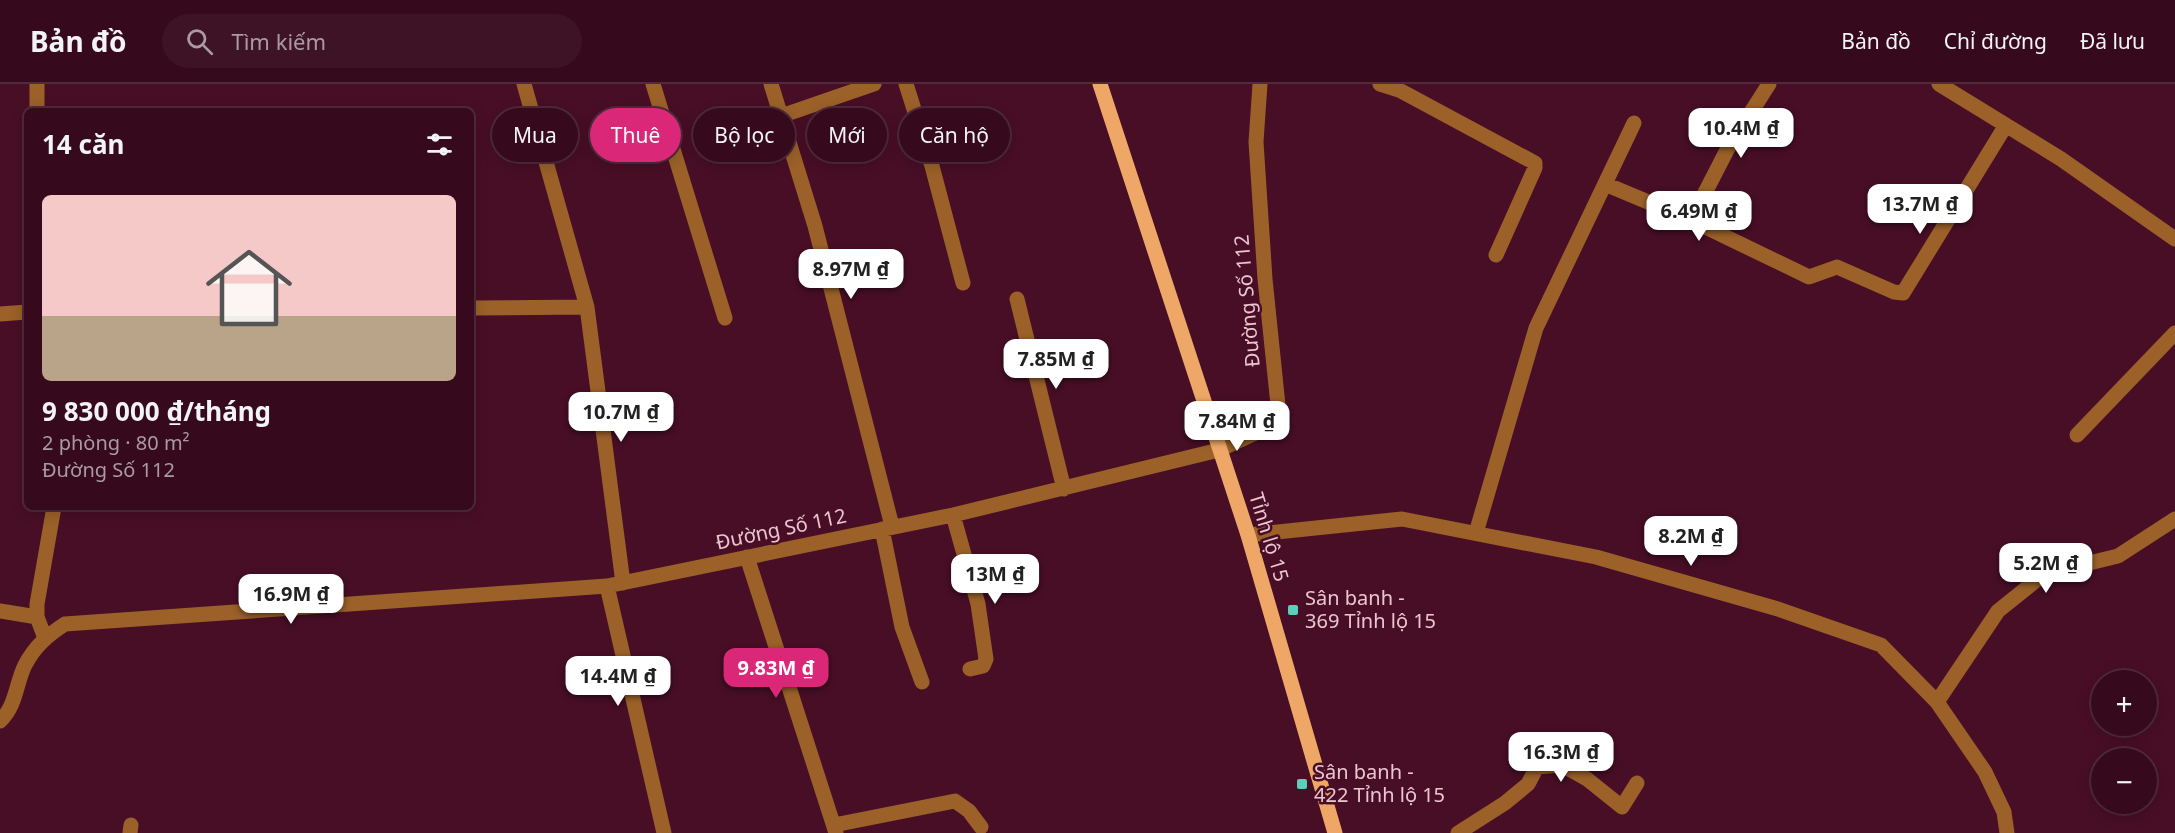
<!DOCTYPE html>
<html lang="vi">
<head>
<meta charset="utf-8">
<style>
  body { margin:0; font-family:"Noto Sans",sans-serif; background:#3d1325; color:#f1f3f6; height:100vh; display:flex; flex-direction:column; font-size:22px; white-space:nowrap }
  * { box-sizing:border-box; margin:0 }
  p { font-size:20px; color:#aa9aa3 }
  .icon { flex:none; width:33px; height:33px; fill:none; stroke:currentColor; stroke-width:2; stroke-linecap:round; stroke-linejoin:round }
  .map { position:relative; flex:1; overflow:hidden }
  .sheet { position:absolute; left:24px; top:24px; width:450px; height:402px; display:flex; flex-direction:column; background:#360a1c; border-radius:9px; box-shadow:0 3px 15px #0003,0 0 0 2px #502b3b }
  .sheet>* { flex:none }
  .guide { position:absolute; left:492px; top:24px; width:570px; height:54px; display:flex; gap:12px }
  .controls { position:absolute; left:2091px; top:586px; display:grid; gap:12px }
  .controls a { display:grid; place-items:center; width:66px; height:66px; border-radius:50%; background:#360a1c; box-shadow:0 3px 15px #0003,0 0 0 2px #502b3b; font-size:30px }
  .price { position:absolute; translate:-50% -51px; padding:0 14px; border-radius:12px; background:#fff; color:#222; font-size:20px; line-height:39px; filter:drop-shadow(0 2px 3px #0008) }
  .price::after { content:''; position:absolute; left:50%; top:36px; width:18px; height:14px; margin-left:-9px; background:inherit; clip-path:polygon(0 0,100% 0,50% 100%) }
  .price.selected { background:#db2777; color:#fff }
  ul { padding:0; list-style:none }
  li { display:grid; align-content:center; gap:12px; height:318px; padding:0 18px }
  li+li { border-top:2px solid #502b3b }
  li span { display:grid; place-items:center; height:186px; border-radius:9px; color:#555 }
  li>.icon { margin-inline-start:auto }
  span .icon { width:108px; height:108px; fill:#fffc; stroke-width:1 }
  li b { font-size:26px }
  h2 { display:flex; justify-content:space-between; align-items:center; height:72px; padding:0 18px; font-size:26px }
  .pill { padding:0 21px; border-radius:27px; background:#360a1c; box-shadow:0 3px 15px #0003,0 0 0 2px #502b3b; font-size:21px; line-height:54px }
  .pill.selected { background:#db2777; color:#fff }
  header { display:flex; align-items:center; gap:36px; box-sizing:border-box; height:84px; padding:0 30px; background:#360a1c; border-bottom:2px solid #502b3b }
  header strong { font-size:28px }
  nav { display:flex; gap:33px; margin-inline-start:auto; font-size:21px }
  .search { width:420px; height:54px; background:#3d1325; display:flex; align-items:center; gap:15px; box-sizing:border-box; padding:0 21px; border-radius:33px; color:#aa9aa3; font-size:22px }
  .map>svg:first-child { display:block }
  .lines { fill:none; stroke-linecap:round; stroke-linejoin:round }
  .minor { stroke:#9b6129; stroke-width:15 }
  .major { stroke:#efa768; stroke-width:15 }
  .poi-dot { fill:#5bcebc; stroke:#480e25; stroke-width:2 }
  .labels { text-anchor:middle; stroke-width:5; stroke-linejoin:round; paint-order:stroke }
  .street-label { font-size:20px; fill:#ebc6cf; stroke:#480e25 }
  .poi-label { font-size:20px; fill:#ebc6cf; stroke:#480e25; text-anchor:start }
</style>
</head>
<body>
<header>
<strong>Bản đồ</strong>
<div class="search"><svg class="icon" aria-label="search" viewBox="0 0 24 24"><circle cx="10" cy="10" r="6"/><path d="M15 15l6 6"/></svg>Tìm kiếm</div>
<nav><a>Bản đồ</a><a>Chỉ đường</a><a>Đã lưu</a></nav>
</header>
<div class="map">
<svg width="2175" height="749" viewBox="0 0 2175 749">
  <rect width="100%" height="100%" fill="#480e25"/>
  <g class="lines">
    <!-- minor -->
    <path class="minor" d="M37 0V27
      M524 0 587 223 623 499
      M653 0 725 234
      M771 0 815 142 892 442
      M906 0 932 82 963 199
      M1380 0 1399 6 1535 79V84L1496 171
      M1939 0 2061 75 2175 155
      M781 32 874 0
      M1605 100 1691 136 1809 193 1837 183 1894 208 1903 209 2006 41
      M1691 136 1727 66 1769 0
      M1017 215 1064 405
      M471 224 587 223
      M0 230 27 228
      M2077 351 2175 249
      M953 431 978 520 986 575 983 582 970 585
      M882 445 902 543 922 598
      M1476 449 1536 244 1634 39
      M1248 451 1402 435 1596 473 1778 525 1881 561 1937 618 1985 688 2004 728 2007 749
      M747 473 836 749
      M607 502 664 749
      M0 527 37 533
      M45 554 37 533V520L54 423
      M1937 618 1998 527 2044 490 2118 472 2175 435
      M0 637C16 623 16 599 25 581 35 562 48 551 65 540L607 502 953 431 1219 366 1264 345 1274 334 1278 321 1265 195 1256 58 1260 0
      M834 741 955 717 969 727 981 743
      M130 749 131 741
      M1458 749 1505 719 1528 700 1537 683 1562 681 1587 695 1622 723 1637 699"/>
    <!-- major -->
    <path class="major" d="M1100 0 1248 451 1335 749"/>
  </g>
  <!-- markers -->
  <g class="poi-dot">
    <rect x="1287" y="520" width="12" height="12" rx="3"/>
    <rect x="1296" y="694" width="12" height="12" rx="3"/>
  </g>
  <g class="labels">
    <!-- street labels -->
    <g class="street-label">
      <text transform="translate(1247 217) rotate(-95)" y="7">Đường Số 112</text>
      <text transform="translate(781 445) rotate(-12)" y="7">Đường Số 112</text>
      <text transform="translate(1269 453) rotate(73)" y="7">Tỉnh lộ 15</text>
    </g>
    <!-- poi labels -->
    <g class="poi-label">
      <text x="1305" y="521">Sân banh -<tspan x="1305" dy="23">369 Tỉnh lộ 15</tspan></text>
      <text x="1314" y="695">Sân banh -<tspan x="1314" dy="23">422 Tỉnh lộ 15</tspan></text>
    </g>
  </g>
</svg>
<div class="controls">
<a>+</a>
<a>−</a>
</div>
<b class="price" style="left:1741px;top:75px">10.4M ₫</b>
<b class="price" style="left:1920px;top:151px">13.7M ₫</b>
<b class="price" style="left:1699px;top:158px">6.49M ₫</b>
<b class="price" style="left:851px;top:216px">8.97M ₫</b>
<b class="price" style="left:1056px;top:306px">7.85M ₫</b>
<b class="price" style="left:621px;top:359px">10.7M ₫</b>
<b class="price" style="left:1237px;top:368px">7.84M ₫</b>
<b class="price" style="left:1691px;top:483px">8.2M ₫</b>
<b class="price" style="left:2046px;top:510px">5.2M ₫</b>
<b class="price" style="left:995px;top:521px">13M ₫</b>
<b class="price" style="left:291px;top:541px">16.9M ₫</b>
<b class="price selected" style="left:776px;top:615px">9.83M ₫</b>
<b class="price" style="left:618px;top:623px">14.4M ₫</b>
<b class="price" style="left:1561px;top:699px">16.3M ₫</b>
<div class="guide">
<a class="pill">Mua</a>
<a class="pill selected">Thuê</a>
<a class="pill">Bộ lọc</a>
<a class="pill">Mới</a>
<a class="pill">Căn hộ</a>
</div>
<section class="sheet">
<h2>14 căn<svg class="icon" aria-label="filters" viewBox="0 0 24 24"><path d="M4 7h16M4 17h16"/><circle cx="9" cy="7" r="2"/><circle cx="15" cy="17" r="2"/></svg></h2>
<ul>
<li><span style="background:linear-gradient(#f6c9c9 65%,#b9a48a 0)"><svg class="icon" aria-label="home" viewBox="0 0 24 24"><path d="M3 11l9-7 9 7M6 9v11h12V9"/></svg></span><div><b>9 830 000 ₫/tháng</b><p>2 phòng · 80 m²</p><p>Đường Số 112</p></div></li>
</ul>
</section>
</div>
</body>
</html>
